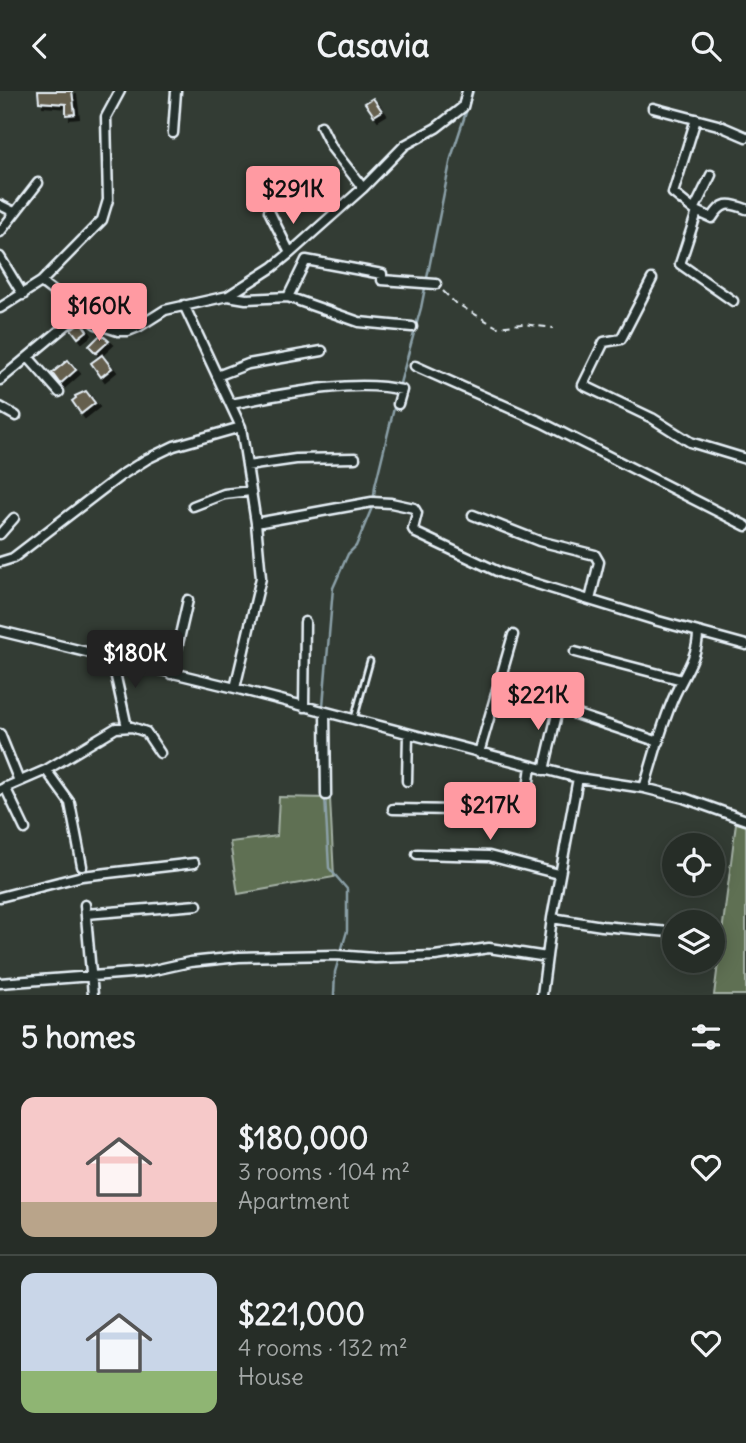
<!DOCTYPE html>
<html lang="en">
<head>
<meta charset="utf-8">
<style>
  body { margin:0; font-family:Delius,sans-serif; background:#323933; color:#f1f3f6; height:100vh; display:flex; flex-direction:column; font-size:26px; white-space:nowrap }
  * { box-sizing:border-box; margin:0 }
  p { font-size:23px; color:#a4a8a7 }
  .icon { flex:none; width:38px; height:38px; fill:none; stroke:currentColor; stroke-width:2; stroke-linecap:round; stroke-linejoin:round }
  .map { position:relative; height:904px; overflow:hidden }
  .side { display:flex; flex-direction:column; background:#262d27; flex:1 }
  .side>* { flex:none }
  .controls { position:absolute; left:662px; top:742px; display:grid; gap:14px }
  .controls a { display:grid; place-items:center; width:63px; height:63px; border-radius:50%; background:#262d27; box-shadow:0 4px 18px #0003,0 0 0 2px #424944; font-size:35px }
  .price { position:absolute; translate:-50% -60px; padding:0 16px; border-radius:7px; background:#ff9aa2; color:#111; font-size:23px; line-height:46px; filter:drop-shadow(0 2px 4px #0008) }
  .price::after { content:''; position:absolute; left:50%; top:42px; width:21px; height:16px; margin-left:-10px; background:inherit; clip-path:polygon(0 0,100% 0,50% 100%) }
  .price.active { background:#222; color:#fff }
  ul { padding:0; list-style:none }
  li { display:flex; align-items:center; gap:21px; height:175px; padding:0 21px }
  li+li { border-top:2px solid #424944 }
  li span { display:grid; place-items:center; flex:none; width:196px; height:140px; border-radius:14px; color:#555 }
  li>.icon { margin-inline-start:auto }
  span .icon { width:84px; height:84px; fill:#fffc; stroke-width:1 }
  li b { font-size:30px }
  h2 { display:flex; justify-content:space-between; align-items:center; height:84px; padding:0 21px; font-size:30px }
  header { display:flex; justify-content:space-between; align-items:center; height:91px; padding:0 21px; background:#262d27; font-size:32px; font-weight:700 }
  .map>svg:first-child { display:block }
  .green { fill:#5f7052; stroke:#a4b0a5; stroke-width:2 }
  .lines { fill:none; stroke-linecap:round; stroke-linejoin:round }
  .stream { stroke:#8ba0a8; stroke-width:2.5 }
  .building { fill:#655e4e; stroke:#e8f1f8; stroke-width:2; filter:url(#shadow) }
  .lane-casing { stroke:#e8f1f8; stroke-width:9 }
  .street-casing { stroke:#e8f1f8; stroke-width:13 }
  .path { stroke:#e8f1f8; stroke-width:2; stroke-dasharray:7 5; stroke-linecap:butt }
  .lane { stroke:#26332d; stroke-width:3.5 }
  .street { stroke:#26332d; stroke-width:8 }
</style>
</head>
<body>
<header><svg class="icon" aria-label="back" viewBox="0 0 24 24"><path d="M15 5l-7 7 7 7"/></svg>Casavia<svg class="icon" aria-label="search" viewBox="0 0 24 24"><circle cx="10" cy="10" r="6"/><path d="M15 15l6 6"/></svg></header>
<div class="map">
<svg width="746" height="904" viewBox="0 0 746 904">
  <defs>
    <filter id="shadow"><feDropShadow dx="4" dy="4" stdDeviation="0" flood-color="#0009"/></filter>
  </defs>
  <rect width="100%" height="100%" fill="#333c34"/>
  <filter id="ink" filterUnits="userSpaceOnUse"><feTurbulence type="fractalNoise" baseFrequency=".0143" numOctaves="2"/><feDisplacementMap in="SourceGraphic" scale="14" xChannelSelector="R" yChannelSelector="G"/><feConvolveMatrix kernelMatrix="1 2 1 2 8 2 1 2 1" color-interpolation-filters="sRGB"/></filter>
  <g filter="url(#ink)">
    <!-- green -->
    <path class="green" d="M279 706 330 707 334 786 238 803 230 751 277 745Z
      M736 732 746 734V904H714Z"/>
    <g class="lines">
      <!-- stream -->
      <path class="stream" d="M399 296 421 217 451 67 473 0
        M323 615 333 497 348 463 356 455 373 414 375 395 395 313
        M325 705 329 777 347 798V840L335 881 334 904"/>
    </g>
    <!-- building -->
    <path class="building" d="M38 0H72L75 23 66 24V13L39 11Z
      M373 7 382 20 374 25 365 12Z
      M81 231 87 240 78 247 71 238Z
      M101 243 109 250 96 262 89 255Z
      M102 264 112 277 101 286 91 272Z
      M68 269 76 279 60 293 52 282Z
      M86 300 95 312 81 323 72 310 76 307 75 305Z"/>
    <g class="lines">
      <!-- lane casing -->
      <g class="lane-casing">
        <path id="lane" d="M354 628 370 570"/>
      </g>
      <!-- street casing -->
      <g class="street-casing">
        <path id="street" d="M653 17 718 34 746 46
          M696 28 673 102 694 119 712 127C722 111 728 111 746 118
          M321 35 332 57 363 97
          M173 42 176 0
          M0 114 14 121
          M694 119 711 84
          M269 120 290 162
          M697 121 680 173 733 210
          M0 141 38 92
          M0 166 23 204
          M652 188 621 248 604 251 583 294 652 327 690 351 746 368
          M41 191 96 233 118 240H128L138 236 165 219 228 205 273 176 290 162 363 97 405 54 436 37 463 16 467 0
          M228 205 246 208 288 206 359 231 412 236
          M288 206 306 169 382 183V189L436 193
          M184 214 241 336 256 432 261 487 235 597
          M0 217 41 191 102 129 108 109 106 26 120 0
          M28 266 59 301
          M415 275 541 331 746 435
          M217 285 248 273 322 260
          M0 289 82 221
          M231 313C279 304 354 287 402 299L398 313
          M0 316 16 325
          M247 375 296 368 355 367
          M193 415 224 403 251 400
          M473 424 539 450 595 464 599 471 590 509
          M256 432 372 411 391 412 414 417 417 422 413 438 416 442 501 482 658 530 746 554
          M0 443 14 427
          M0 471 13 467 120 385 147 368 174 355 241 336
          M0 540 235 597 578 687 644 697 684 707 746 729
          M575 561 682 589
          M112 568 127 636
          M171 583 188 509
          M304 616 305 531
          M325 621 326 704
          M575 623 659 651
          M0 643 19 690
          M479 662 513 544
          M46 679 116 637 132 636 146 641 160 662
          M544 679 560 610
          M407 690 408 643
          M5 696 25 738
          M644 697C653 669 660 640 671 613 680 588 698 569 698 542
          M0 699 46 679 70 712 82 775
          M393 718 525 720 531 675
          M417 763 489 765 559 783
          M0 806 82 785 194 772
          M85 814 93 904
          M86 823 197 814
          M552 827 602 835 669 841
          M0 892 145 881 190 871 239 866 336 864 375 867 435 865 489 857 547 866
          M542 904 552 827 578 687"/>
      </g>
      <!-- path -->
      <path class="path" d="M443 200 454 211 497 236 523 233 553 237"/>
      <!-- lane -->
      <use href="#lane" class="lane"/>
      <!-- street -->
      <use href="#street" class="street"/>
    </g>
  </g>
</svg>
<div class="controls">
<a><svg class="icon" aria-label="locate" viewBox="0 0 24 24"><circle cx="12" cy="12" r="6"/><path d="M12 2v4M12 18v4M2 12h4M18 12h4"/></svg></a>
<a><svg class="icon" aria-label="layers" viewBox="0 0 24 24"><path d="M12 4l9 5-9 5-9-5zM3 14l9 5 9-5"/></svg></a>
</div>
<b class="price" style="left:293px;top:135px">$291K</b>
<b class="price" style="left:99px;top:252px">$160K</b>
<b class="price active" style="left:135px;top:599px">$180K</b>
<b class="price" style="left:538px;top:641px">$221K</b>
<b class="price" style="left:490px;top:751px">$217K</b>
</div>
<section class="side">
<h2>5 homes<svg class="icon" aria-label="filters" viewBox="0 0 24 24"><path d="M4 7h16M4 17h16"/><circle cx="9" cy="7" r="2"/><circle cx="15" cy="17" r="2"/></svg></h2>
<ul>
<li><span style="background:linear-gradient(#f6c9c9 75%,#b9a48a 0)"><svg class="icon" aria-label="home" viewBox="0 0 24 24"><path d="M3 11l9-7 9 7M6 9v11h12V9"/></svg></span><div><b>$180,000</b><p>3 rooms · 104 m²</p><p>Apartment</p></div><svg class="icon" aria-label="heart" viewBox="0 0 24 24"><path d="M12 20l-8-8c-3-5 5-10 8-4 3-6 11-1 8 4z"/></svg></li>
<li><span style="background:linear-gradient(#c9d6e8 70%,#8fb573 0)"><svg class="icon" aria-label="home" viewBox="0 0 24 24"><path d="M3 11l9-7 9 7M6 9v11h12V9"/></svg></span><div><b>$221,000</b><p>4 rooms · 132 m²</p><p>House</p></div><svg class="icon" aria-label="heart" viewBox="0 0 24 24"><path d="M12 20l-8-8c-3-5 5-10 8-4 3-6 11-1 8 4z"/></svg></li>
</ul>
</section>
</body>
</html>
